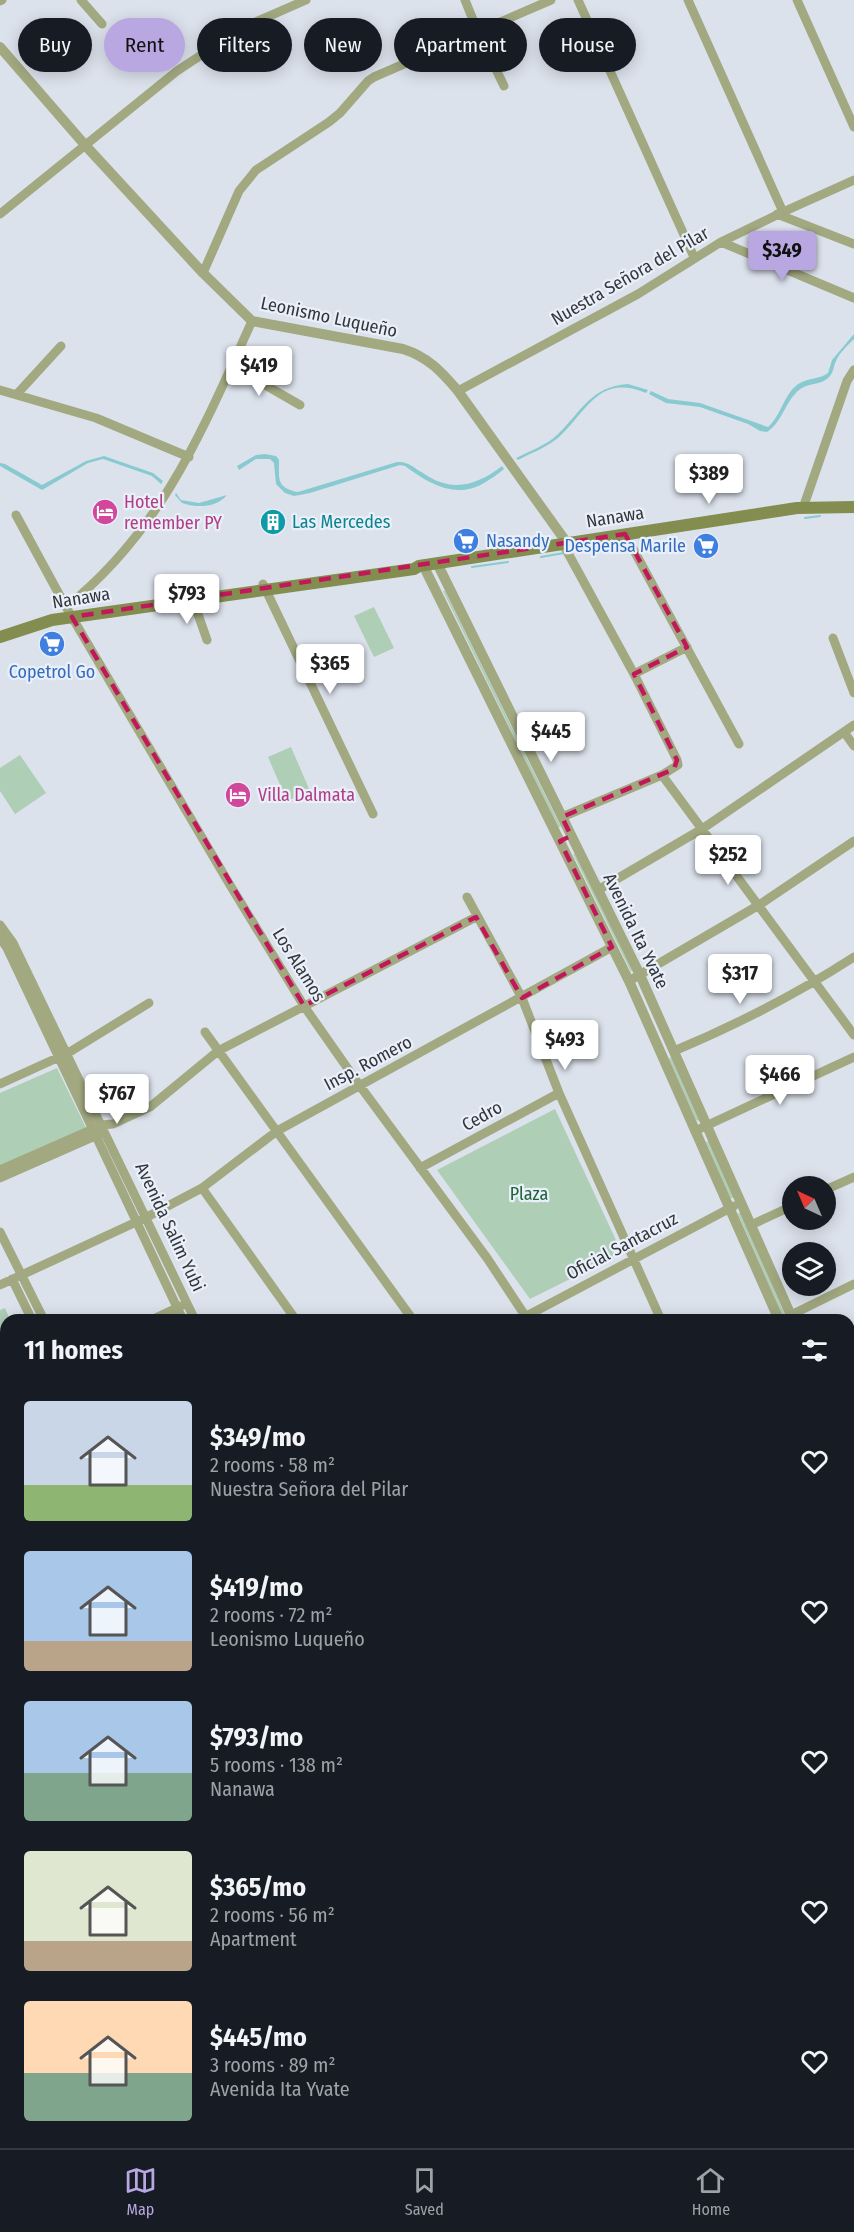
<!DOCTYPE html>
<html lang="en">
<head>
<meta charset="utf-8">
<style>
  body { margin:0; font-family:"Fira Sans Condensed",sans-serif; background:#20242c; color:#f1f3f6; height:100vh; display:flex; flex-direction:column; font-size:22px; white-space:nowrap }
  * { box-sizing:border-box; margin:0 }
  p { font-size:20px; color:#9ea1a6 }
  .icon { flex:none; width:33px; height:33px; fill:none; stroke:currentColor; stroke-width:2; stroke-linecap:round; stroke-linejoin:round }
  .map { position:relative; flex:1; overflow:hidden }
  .sheet { position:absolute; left:0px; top:1314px; width:855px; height:834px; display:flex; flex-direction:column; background:#171b24; border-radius:18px 18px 0 0; box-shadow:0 3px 15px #0003 }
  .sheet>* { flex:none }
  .hud { position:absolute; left:18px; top:18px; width:819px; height:54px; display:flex; gap:12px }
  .needle { width:39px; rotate:316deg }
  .fabs { position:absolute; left:782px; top:1176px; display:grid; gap:12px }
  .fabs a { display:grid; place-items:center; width:54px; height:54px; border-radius:50%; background:#171b24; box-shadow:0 3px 15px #0003; font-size:30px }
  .price { position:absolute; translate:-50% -51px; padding:0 14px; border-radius:6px; background:#fff; color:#222; font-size:20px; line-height:39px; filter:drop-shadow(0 2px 3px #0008) }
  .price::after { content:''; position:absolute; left:50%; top:36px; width:18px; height:14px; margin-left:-9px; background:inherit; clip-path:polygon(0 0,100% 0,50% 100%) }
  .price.current { background:#b8a7e0; color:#111 }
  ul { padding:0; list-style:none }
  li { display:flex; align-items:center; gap:18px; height:150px; padding:0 24px }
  li span { display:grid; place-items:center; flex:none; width:168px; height:120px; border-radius:6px; color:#555 }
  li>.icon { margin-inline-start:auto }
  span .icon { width:72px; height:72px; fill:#fffc; stroke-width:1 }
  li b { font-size:26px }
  h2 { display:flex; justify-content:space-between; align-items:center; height:72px; padding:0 24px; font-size:26px }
  .pill { padding:0 21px; border-radius:27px; background:#171b24; box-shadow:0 3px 15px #0003; font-size:21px; line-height:54px }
  .pill.current { background:#b8a7e0; color:#111 }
  .dock { display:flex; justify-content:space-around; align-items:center; height:84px; border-top:2px solid #363941; background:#171b24; font-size:16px; color:#9ea1a6 }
  .dock a { display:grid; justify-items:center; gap:3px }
  .dock .current { color:#b8a7e0 }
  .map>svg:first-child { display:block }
  .green { fill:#aeceb6 }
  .water { fill:#89cad1 }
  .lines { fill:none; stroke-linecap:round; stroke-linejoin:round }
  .stream { stroke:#89cad1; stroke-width:2 }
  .minor { stroke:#a2a981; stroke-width:9 }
  .tertiary { stroke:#a2a981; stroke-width:10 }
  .secondary { stroke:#838d4f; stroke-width:12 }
  .marked { fill:none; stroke:#c2185b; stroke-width:4.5; stroke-dasharray:12 8; stroke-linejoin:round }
  .labels { text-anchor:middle; stroke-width:4.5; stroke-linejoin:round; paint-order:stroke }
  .street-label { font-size:18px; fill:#34363a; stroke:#e9f0fa }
  .hotel-label { font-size:18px; fill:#b23c85; stroke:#e9f0fa; text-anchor:start }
  .culture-label { font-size:18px; fill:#0d838f; stroke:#e9f0fa; text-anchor:start }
  .shop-label { font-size:18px; fill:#366cbe; stroke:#e9f0fa; text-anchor:start }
  .park-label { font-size:18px; fill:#20643a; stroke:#e9f0fa }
</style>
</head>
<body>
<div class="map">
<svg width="854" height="2148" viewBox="0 0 854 2148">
  <rect width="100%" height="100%" fill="#dce2ec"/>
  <!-- green -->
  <path class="green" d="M443 591H445L561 827H558Z
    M374 607 394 648 374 657 354 616Z
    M291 747 310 791 287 801 268 757Z
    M20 755 46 793 15 814 0 791V768Z
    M573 854H575L632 970 631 972Z
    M671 1057 699 1119V1121L696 1120 669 1059Z
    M57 1068 88 1132 0 1168V1093Z
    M555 1109 622 1253 530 1299 437 1170Z
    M709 1141 733 1196V1198H730L706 1142Z
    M739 1213H741L787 1320H784L738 1214Z
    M5 1308 10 1320H6V1367L0 1370V1310Z
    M6 1417V1474L0 1462V1420Z
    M111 2142H255L246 2148H103Z
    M696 2142H774L777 2146 774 2148H687Z"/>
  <!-- water -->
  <path class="water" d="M854 334V339C848 345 840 352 836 361 833 367 834 373 828 378 818 387 806 381 795 394 784 406 781 423 767 432L760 431 748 424 700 407 666 403 649 394 651 391 668 399 700 403 768 427C782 415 784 392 800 383 808 378 820 379 828 373L832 360Z
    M628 384 648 390 646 393C599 373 587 411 559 437 548 447 531 453 518 460L516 458C530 451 547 445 558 434 582 411 590 387 628 384Z
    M265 454 276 456 279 460C279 478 276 488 298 492L397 462C408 461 414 468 423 473 451 493 476 486 502 466L504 469C498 474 491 479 484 483 455 500 428 483 405 466L400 465 310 493 294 496 285 493 276 484 274 463 270 459H256L239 470 237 466 256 455Z
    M104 456 153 473 163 481 161 484 152 476 103 459 88 463 42 490 0 466V463L5 464 42 485 86 461Z
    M176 493 181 500 199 503 227 495C217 508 196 508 182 503L175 495Z"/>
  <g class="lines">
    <!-- stream -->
    <path class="stream" d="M805 518 820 516
      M541 557 564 553
      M472 567 508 562"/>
    <!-- minor -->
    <path class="minor" d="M81 0 102 24
      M465 0 478 32 504 86
      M578 0 694 257
      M688 0 783 212
      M797 0 854 127
      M0 1 2 0
      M0 214 177 71 242 28 306 0
      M777 214 854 244
      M721 242 854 298
      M203 273 239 191 256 170 329 122 340 113 368 81 374 77 551 0
      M232 366 300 405
      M0 390 96 418 189 457
      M458 391 638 294 721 242 783 212 854 180
      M17 394 61 346
      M803 508 847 381 854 370
      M16 515 66 607 230 885 304 1006 360 1086 487 1258 528 1320
      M625 534 739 744
      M263 584 373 814
      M193 600 207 640
      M66 607C162 531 203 429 252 321
      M833 638 854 693
      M634 674 687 647
      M844 732 854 746
      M662 775 854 1035
      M562 817 662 775 678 765 677 760 634 674 563 544
      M598 890 702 829 854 725
      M467 897 522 998 559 1093 661 1320
      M0 925 13 943 195 1320
      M0 938 7 948 183 1320
      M629 981 759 905 854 841
      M205 1032 413 1320
      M674 1051C736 1025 797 994 854 957
      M0 1084 68 1053 149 1003
      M695 1131 854 1057
      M420 1168 559 1093
      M0 1170 102 1125 113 1124 150 1107 218 1051 476 917
      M0 1178 100 1134
      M202 1188 296 1320
      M825 1190 854 1177
      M751 1225 792 1206
      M0 1232 44 1320
      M12 1279 32 1320
      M0 1285 147 1217 202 1188 277 1131 612 947
      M791 1315 854 1284
      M151 1320 181 1306
      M519 1320 734 1206
      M849 1394 854 1392
      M849 1665 854 1672
      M849 1784 854 1781
      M849 1833 854 1840
      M849 1976 854 1982
      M0 2039 6 2035
      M849 2088 854 2097
      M0 2120 6 2129
      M849 2130 854 2127
      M15 2142 19 2148
      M284 2142 288 2148
      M548 2142 552 2148
      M667 2142 672 2148
      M790 2142 794 2148
      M85 2148 93 2142
      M268 2148 277 2142
      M452 2148 460 2142
      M828 2148 839 2142"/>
    <!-- tertiary -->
    <path class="tertiary" d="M0 47 85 145 203 273 252 321 403 349C428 357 441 371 458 391L567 543
      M437 563 640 975 793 1320
      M423 565 629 981 779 1320
      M849 1448 854 1459
      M849 1477 854 1484"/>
    <!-- secondary -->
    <path class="secondary" d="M0 637 52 620 414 569 419 566 797 508 854 507"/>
  </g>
  <!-- marked area -->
  <path class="marked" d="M625 534 687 647 634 674 677 760 674 769 562 817 571 836 560 841 612 947 522 998 476 917 304 1006 72 617Z"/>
  <!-- icons -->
  <defs>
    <g id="hotel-disc" transform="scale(1.35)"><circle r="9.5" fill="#d1479c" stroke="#e9f0fa"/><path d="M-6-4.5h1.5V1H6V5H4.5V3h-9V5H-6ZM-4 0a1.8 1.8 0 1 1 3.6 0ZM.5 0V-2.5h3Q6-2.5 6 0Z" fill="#fff"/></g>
    <g id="building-disc" transform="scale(1.35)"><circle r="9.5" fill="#0f9aa8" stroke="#e9f0fa"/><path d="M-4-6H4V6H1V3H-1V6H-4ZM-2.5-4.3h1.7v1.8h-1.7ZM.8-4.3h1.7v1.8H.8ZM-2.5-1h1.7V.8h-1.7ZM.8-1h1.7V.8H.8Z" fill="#fff"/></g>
    <g id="supermarket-disc" transform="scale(1.35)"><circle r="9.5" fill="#3f7fe0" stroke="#e9f0fa"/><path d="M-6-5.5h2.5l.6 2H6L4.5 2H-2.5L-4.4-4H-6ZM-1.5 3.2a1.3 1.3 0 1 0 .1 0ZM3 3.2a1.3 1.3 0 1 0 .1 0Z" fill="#fff"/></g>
  </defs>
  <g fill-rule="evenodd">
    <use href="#hotel-disc" x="105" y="512"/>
    <use href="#building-disc" x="273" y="522"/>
    <use href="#supermarket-disc" x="466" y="541"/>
    <use href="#supermarket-disc" x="706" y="546"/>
    <use href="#supermarket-disc" x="52" y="644"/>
    <use href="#hotel-disc" x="238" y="795"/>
  </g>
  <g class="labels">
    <!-- street labels -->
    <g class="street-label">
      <text transform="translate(630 276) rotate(-30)" y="6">Nuestra Señora del Pilar</text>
      <text transform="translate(329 317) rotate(12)" y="6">Leonismo Luqueño</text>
      <text transform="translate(615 517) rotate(-9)" y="6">Nanawa</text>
      <text transform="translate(81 598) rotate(-9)" y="6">Nanawa</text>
      <text transform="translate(636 931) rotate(64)" y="6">Avenida Ita Yvate</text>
      <text transform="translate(299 965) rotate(58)" y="6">Los Alamos</text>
      <text transform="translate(368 1063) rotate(-28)" y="6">Insp. Romero</text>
      <text transform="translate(482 1116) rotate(-29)" y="6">Cedro</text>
      <text transform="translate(170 1227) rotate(65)" y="6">Avenida Salim Yubi</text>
      <text transform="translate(622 1246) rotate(-28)" y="6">Oficial Santacruz</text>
    </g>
    <!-- hotel labels -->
    <g class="hotel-label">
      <text x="124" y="508">Hotel<tspan x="124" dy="21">remember PY</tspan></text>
      <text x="258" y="801">Villa Dalmata</text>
    </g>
    <!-- culture labels -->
    <g class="culture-label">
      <text x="292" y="528">Las Mercedes</text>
    </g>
    <!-- shop labels -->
    <g class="shop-label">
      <text x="486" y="547">Nasandy</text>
      <text x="686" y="552" text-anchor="end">Despensa Marile</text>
      <text x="52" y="678" text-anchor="middle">Copetrol Go</text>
    </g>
    <!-- park labels -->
    <g class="park-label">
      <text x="529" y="1200">Plaza</text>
    </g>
  </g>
</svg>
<div class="fabs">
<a><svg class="needle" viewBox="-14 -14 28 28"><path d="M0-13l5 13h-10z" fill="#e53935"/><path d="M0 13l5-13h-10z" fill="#9ea1a6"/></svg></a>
<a><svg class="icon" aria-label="layers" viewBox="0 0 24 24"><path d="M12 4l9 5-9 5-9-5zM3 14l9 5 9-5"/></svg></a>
</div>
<b class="price current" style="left:782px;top:282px">$349</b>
<b class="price" style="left:259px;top:397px">$419</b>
<b class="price" style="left:709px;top:505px">$389</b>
<b class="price" style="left:187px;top:625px">$793</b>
<b class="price" style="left:330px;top:695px">$365</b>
<b class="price" style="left:551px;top:763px">$445</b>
<b class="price" style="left:728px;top:886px">$252</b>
<b class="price" style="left:740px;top:1005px">$317</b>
<b class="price" style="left:565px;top:1071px">$493</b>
<b class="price" style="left:780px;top:1106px">$466</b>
<b class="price" style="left:117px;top:1125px">$767</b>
<div class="hud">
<a class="pill">Buy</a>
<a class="pill current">Rent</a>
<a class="pill">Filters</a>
<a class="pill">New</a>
<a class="pill">Apartment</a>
<a class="pill">House</a>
</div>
<section class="sheet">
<h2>11 homes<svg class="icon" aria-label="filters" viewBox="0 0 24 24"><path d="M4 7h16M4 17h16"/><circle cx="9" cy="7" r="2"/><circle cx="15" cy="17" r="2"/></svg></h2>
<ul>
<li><span style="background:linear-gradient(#c9d6e8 70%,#8fb573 0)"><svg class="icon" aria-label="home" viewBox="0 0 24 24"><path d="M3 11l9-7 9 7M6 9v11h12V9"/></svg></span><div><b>$349/mo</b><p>2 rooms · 58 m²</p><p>Nuestra Señora del Pilar</p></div><svg class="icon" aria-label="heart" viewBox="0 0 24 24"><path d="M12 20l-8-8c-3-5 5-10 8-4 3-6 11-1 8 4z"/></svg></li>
<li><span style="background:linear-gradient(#a9c7e8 75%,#b9a48a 0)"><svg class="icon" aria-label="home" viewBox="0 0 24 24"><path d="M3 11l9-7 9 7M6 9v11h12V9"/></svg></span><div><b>$419/mo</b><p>2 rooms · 72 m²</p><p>Leonismo Luqueño</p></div><svg class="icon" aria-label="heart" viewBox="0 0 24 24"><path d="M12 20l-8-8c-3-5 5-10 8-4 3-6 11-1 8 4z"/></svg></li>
<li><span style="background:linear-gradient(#a9c7e8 60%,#7fa58c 0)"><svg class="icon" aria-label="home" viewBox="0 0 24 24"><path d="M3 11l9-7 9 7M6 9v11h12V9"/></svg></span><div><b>$793/mo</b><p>5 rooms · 138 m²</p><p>Nanawa</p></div><svg class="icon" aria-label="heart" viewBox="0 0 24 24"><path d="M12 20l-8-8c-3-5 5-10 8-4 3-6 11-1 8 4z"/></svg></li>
<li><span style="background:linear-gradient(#dfe7d0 75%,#b9a48a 0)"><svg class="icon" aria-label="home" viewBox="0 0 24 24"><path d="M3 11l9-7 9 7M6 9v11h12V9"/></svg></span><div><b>$365/mo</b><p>2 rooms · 56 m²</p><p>Apartment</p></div><svg class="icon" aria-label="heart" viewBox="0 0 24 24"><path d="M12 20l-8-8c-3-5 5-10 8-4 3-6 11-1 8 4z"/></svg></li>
<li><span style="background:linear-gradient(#ffd9b3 60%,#7fa58c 0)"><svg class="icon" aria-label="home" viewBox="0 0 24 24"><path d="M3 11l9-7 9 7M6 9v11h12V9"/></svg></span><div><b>$445/mo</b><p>3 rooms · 89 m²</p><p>Avenida Ita Yvate</p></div><svg class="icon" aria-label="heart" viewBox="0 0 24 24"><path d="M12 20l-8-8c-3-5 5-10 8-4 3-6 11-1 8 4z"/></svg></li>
</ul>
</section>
</div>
<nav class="dock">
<a class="current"><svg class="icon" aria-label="map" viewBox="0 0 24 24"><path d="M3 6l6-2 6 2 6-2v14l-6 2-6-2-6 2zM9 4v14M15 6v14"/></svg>Map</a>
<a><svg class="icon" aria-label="saved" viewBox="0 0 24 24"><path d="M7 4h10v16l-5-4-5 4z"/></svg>Saved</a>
<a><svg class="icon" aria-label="home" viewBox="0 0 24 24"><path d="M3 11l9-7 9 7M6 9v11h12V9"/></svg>Home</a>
</nav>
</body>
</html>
